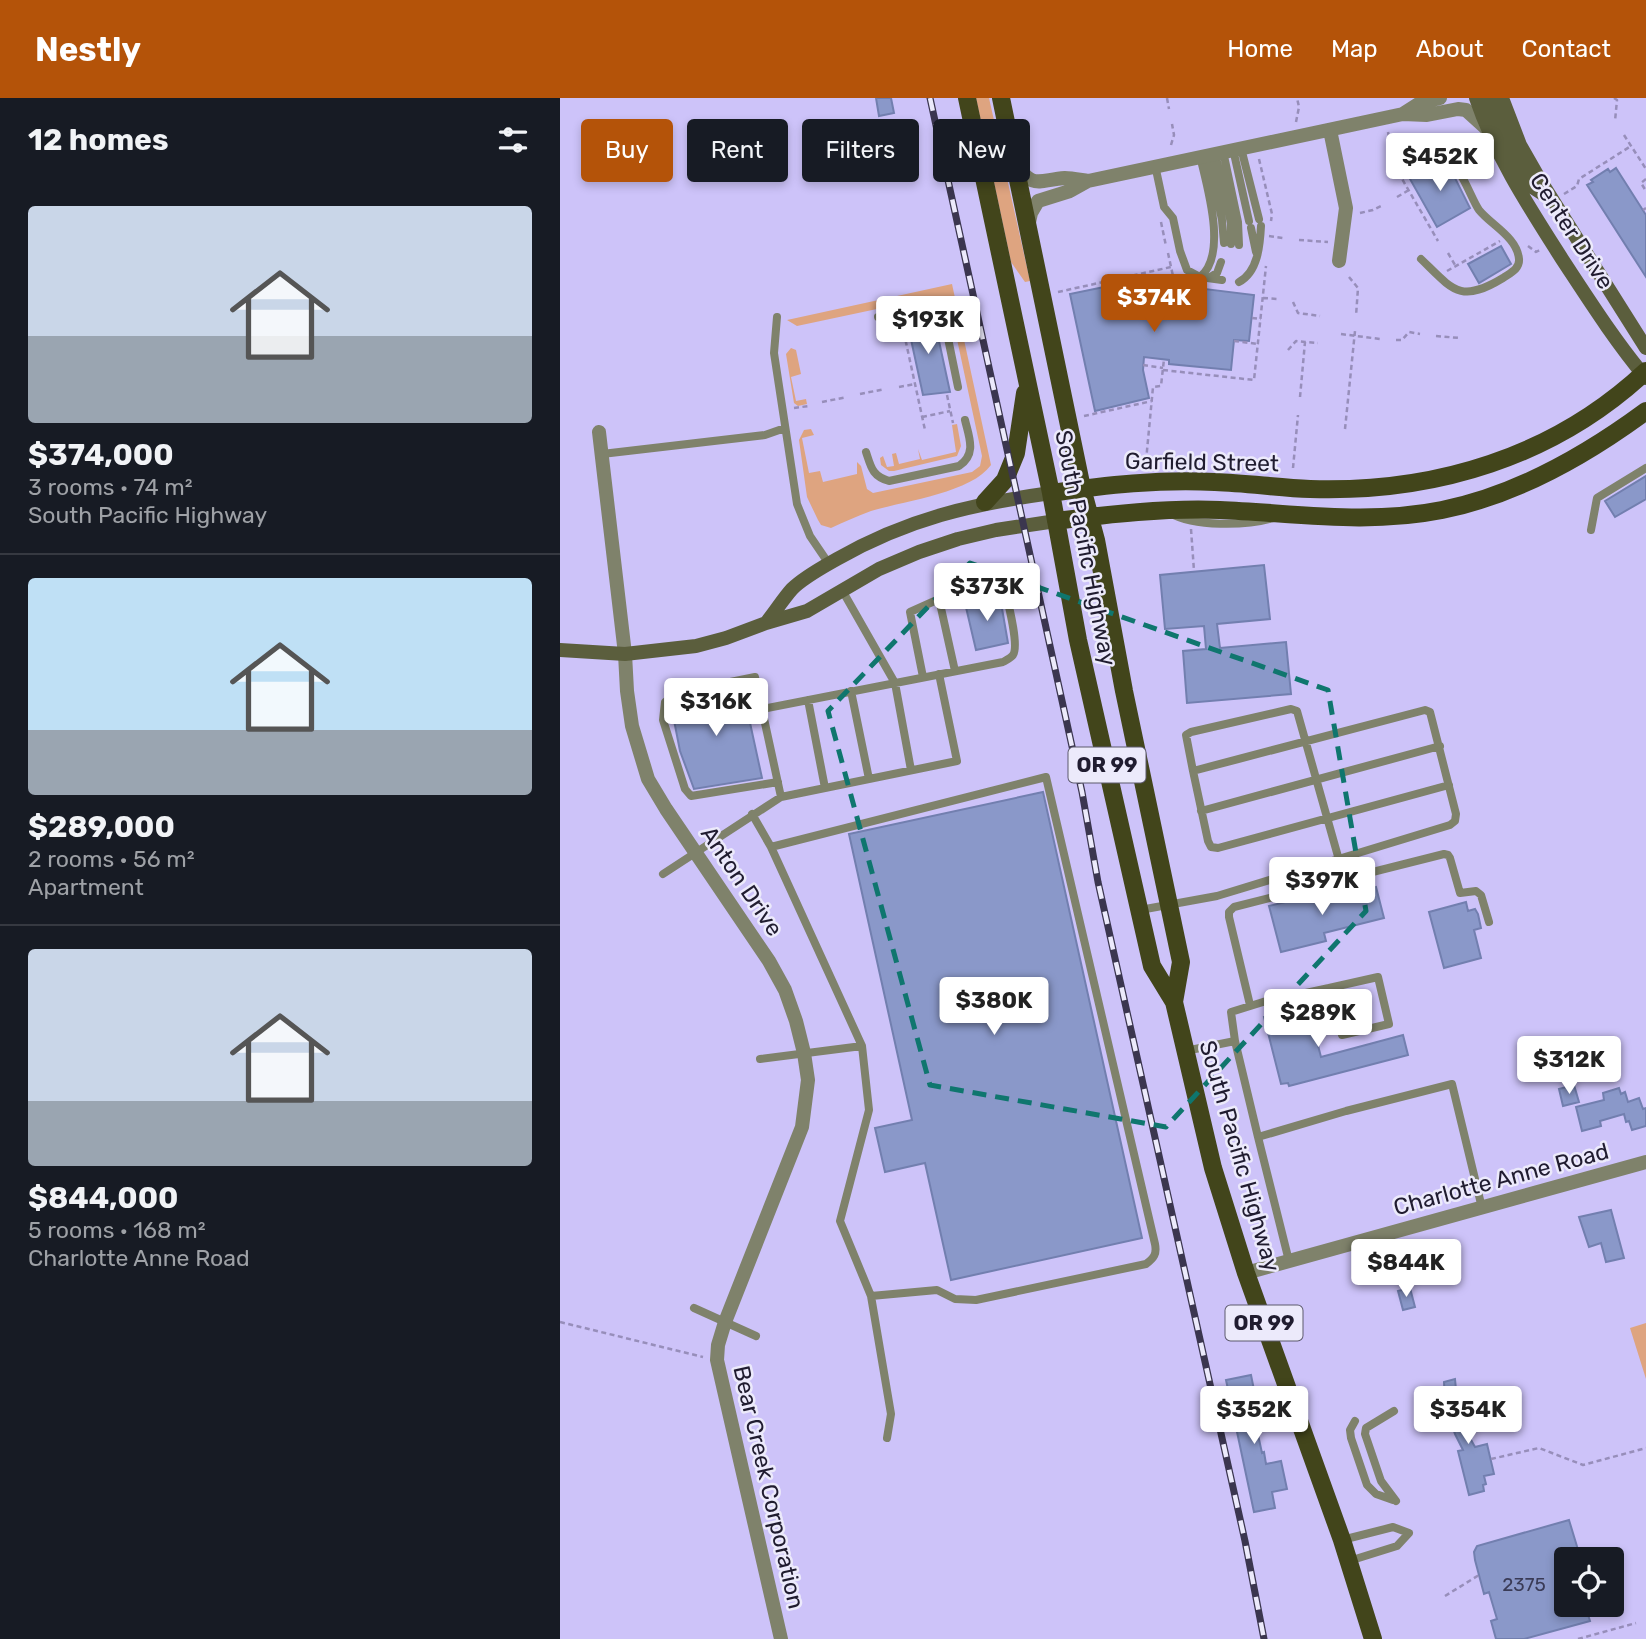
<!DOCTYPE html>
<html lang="en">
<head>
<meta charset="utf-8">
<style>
  body { margin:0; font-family:Rubik,sans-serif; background:#20242c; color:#f1f3f6; height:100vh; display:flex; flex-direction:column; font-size:26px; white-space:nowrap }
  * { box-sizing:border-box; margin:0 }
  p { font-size:23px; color:#9ea1a6 }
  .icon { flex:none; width:38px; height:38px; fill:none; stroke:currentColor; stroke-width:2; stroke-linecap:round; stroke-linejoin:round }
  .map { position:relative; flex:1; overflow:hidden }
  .drawer { display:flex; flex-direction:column; background:#171b24; width:560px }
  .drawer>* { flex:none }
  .top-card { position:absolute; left:21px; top:21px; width:665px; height:63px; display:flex; gap:14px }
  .buttons { position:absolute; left:994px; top:1449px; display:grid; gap:14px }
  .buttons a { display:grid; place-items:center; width:70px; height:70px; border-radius:7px; background:#171b24; box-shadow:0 4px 10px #0003; font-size:35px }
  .price { position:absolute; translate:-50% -60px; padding:0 16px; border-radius:7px; background:#fff; color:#222; font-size:23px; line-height:46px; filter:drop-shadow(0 2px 4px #0008) }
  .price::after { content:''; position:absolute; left:50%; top:42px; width:21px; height:16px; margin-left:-10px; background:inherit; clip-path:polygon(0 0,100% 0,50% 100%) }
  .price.active { background:#b45309; color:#fff }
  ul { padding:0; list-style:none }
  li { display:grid; align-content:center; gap:14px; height:371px; padding:0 28px }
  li+li { border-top:2px solid #363941 }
  li span { display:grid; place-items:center; height:217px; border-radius:7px; color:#555 }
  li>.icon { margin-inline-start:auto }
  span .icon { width:126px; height:126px; fill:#fffc; stroke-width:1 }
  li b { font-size:30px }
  h2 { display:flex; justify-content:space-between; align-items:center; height:84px; padding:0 28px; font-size:30px }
  .pill { padding:0 24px; border-radius:7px; background:#171b24; box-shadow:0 4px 10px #0003; font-size:24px; line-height:63px }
  .pill.active { background:#b45309; color:#fff }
  header { display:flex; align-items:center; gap:42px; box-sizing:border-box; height:98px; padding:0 35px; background:#b45309; color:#fff }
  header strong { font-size:33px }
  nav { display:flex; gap:38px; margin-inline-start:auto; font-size:24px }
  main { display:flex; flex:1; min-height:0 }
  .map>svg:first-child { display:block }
  .green { fill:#dea480 }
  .building { fill:#8a98c9; stroke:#727faf; stroke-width:2 }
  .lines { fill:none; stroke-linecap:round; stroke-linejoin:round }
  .path { stroke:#978eba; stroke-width:2.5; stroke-dasharray:5 3.5; stroke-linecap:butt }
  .service { stroke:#7f826b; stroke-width:8 }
  .minor { stroke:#7f826b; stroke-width:14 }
  .tertiary { stroke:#7f826b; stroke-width:14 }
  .secondary { stroke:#5b5e3d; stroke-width:14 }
  .primary { stroke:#42451b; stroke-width:18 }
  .rail-casing { stroke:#3b364f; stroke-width:7 }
  .rail { stroke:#eceafb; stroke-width:4.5; stroke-dasharray:13; stroke-linecap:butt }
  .marked { fill:none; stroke:#0f766e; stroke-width:5; stroke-dasharray:14 9; stroke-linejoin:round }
  .labels { text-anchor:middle; stroke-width:5; stroke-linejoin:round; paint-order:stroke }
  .number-label { font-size:19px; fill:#3a3b56 }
  .shield { fill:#eceafb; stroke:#5d5a6d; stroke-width:2 }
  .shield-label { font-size:21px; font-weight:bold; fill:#201c30 }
  .street-label { font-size:23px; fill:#201c30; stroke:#eceafb }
</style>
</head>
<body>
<header>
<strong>Nestly</strong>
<nav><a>Home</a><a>Map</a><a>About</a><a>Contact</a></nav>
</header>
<main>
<section class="drawer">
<h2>12 homes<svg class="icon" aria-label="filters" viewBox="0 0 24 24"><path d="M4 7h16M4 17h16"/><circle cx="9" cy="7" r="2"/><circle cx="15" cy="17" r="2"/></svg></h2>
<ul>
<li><span style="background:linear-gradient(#c9d6e8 60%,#9aa5b1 0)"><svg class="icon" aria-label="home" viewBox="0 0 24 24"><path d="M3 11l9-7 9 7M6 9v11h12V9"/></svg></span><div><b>$374,000</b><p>3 rooms · 74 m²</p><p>South Pacific Highway</p></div></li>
<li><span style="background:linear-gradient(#bfe0f5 70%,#9aa5b1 0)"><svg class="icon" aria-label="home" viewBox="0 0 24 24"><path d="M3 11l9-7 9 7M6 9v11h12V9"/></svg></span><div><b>$289,000</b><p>2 rooms · 56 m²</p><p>Apartment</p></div></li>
<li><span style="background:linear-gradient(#c9d6e8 70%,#9aa5b1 0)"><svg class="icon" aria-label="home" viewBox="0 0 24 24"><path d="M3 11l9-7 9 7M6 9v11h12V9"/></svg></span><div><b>$844,000</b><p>5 rooms · 168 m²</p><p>Charlotte Anne Road</p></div></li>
</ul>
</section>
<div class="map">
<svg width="1086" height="1541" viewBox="0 0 1086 1541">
  <rect width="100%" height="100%" fill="#cdc3f9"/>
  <!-- green -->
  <path class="green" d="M416 0H429L470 183 465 184 451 164Z
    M392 186 431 367C411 395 344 403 311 413 297 418 284 424 271 430L261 427 258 422 247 399 239 342 244 332 251 331 254 337 242 340 249 375 260 373 263 384 297 376V364L301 368 307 391 313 395 412 374 420 368 422 358 389 204 378 198 237 228 227 222Z
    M231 250 236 252 241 276 231 279 236 303 246 301 247 306 238 308 234 305 226 256Z
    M397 326 401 348 397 358 334 373H329L321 367 320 360 323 358 327 369 334 368 332 356 336 355 339 366 360 361 358 351 362 362 396 354 392 327Z
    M1086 1225V1281L1070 1230Z"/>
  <!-- building -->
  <path class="building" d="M316 0H331L334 15 319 18Z
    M883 67 894 78 910 110 877 129 850 81 854 71 863 72Z
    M1056 70 1086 117V179L1027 87 1033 84 1031 82 1048 71 1050 74Z
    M941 148 951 166 919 185 908 166Z
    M583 181 586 195 620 199 621 188 694 197 689 243 674 242 671 272 609 266V262L584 259 583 272 589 300 535 313 510 196Z
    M361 220H374L390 294 363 297 347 223Z
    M1086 378V401L1055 419 1045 403Z
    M704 467 710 521 657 526 660 550 726 544 731 596 627 605 623 553 646 551 644 528 605 531 600 477Z
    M440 499 448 545 416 552 405 505Z
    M182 588 202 680 134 691 120 653 111 607 119 601Z
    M483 694 582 1140 391 1182 365 1065 325 1074 315 1030 352 1022 289 736Z
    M816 789 824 820 764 835 766 843 721 854 709 808 754 797 756 804Z
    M906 804 908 813 915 811 918 816 921 830 914 832 921 860 884 870 869 814Z
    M747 905 761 959 843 937 848 957 729 988 728 985 721 986 704 919 711 917 710 915Z
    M1014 987 1019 1004 1003 1008 999 991Z
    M1059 990 1061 996 1065 994 1068 1004 1079 1000 1083 1011 1086 1010V1028L1072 1032 1069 1023 1066 1024 1064 1016 1040 1023 1041 1028 1022 1033 1016 1009 1044 1002 1043 995Z
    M1051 1112 1064 1160 1046 1164 1041 1145 1029 1149 1019 1119Z
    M850 1190 855 1209 843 1212 838 1193Z
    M691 1277 700 1322 695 1323 702 1355 704 1354 706 1366 721 1363 727 1391 712 1394 715 1410 694 1414 666 1282Z
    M895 1281 897 1302 905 1331 915 1349 927 1346 934 1376 924 1378 926 1386 923 1387 924 1393 909 1397 898 1353 903 1352 895 1336 885 1305 884 1284Z
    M1009 1422 1019 1455 1011 1457 1012 1461H1006V1507H1025L1030 1523 964 1541H936L931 1523 937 1521 929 1494 924 1496 915 1462 914 1454 917 1448Z"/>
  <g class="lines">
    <!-- path -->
    <path class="path" d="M607 0 609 11
      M1054 0 1057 2 1055 23
      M736 24 739 9 737 0
      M828 34 831 51
      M1064 37 1086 71
      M611 47 614 37 612 26
      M699 61 712 116 711 123
      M834 67 878 143
      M1086 81 1081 85 1086 93
      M1004 96 1017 88 1019 81 1071 48
      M837 99 849 92
      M1083 112 1086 110
      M800 115 813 112 823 107
      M601 124 606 148
      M709 138 723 140
      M739 142 768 144
      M968 148 976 154 980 152
      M608 155 613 178 610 198
      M888 155 895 167
      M887 173 940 143
      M789 179 798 190 796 218
      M498 194 611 169
      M703 200 717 201
      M733 204 738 215 760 218
      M692 220 701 221
      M342 226 365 332
      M781 236 820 241
      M876 238 900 240
      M836 242H842L849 234 860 236
      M674 243 698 246
      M728 252 736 243 745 244
      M583 267 603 270
      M603 272 694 282 706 168
      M339 289 355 286
      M300 296 325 291
      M387 297 393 325
      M740 299 745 244 758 245
      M262 304 287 299
      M234 310 249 308
      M524 318 592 303
      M362 319 390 313
      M785 331 795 233
      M586 363 593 289 601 288 604 261
      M733 370 738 317
      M631 431 634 473
      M0 1224 143 1259
      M931 1361 979 1350 1023 1367 1086 1350
      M885 1498 919 1477
      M1018 1541 1076 1525"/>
    <!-- service -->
    <path class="service" d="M681 50 699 121
      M673 51 689 123
      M663 53 678 124 679 147
      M655 55 671 125V146
      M648 56 662 122 664 145
      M841 56 855 64 863 65
      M595 67 604 109 613 120 620 153 627 172 640 179 662 182
      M691 130 696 154
      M861 161C893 192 900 206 943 180 950 175 960 171 959 161 957 139 931 127 919 112 910 99 900 64 884 60L870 63
      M640 179C668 157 647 88 640 58
      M649 180 657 175 661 164
      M679 184C698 174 700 147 701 128
      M369 209 380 212 383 216 398 289
      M217 219 214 255 237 406 250 438 269 466
      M318 219 341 214
      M306 354C311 369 312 378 329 383L399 368C417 356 409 339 405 322
      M42 356 205 337 225 330
      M610 415C634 429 686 428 713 420
      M1031 432 1037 400 1086 370
      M282 492 335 585 351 672
      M379 501 395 573
      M291 593 309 681
      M248 602 265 690
      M202 611 443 564C446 562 451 560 453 557 460 547 446 497 443 483L379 501 350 514 363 579
      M633 673 648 743 651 749 658 750 889 687
      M218 684 131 698 125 691 103 622 105 604 116 595 195 579C204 619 212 659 221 699
      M641 713 880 648
      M192 716 211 749
      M103 776 221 699 397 663 379 576
      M580 812 657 798 890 727 895 723 896 716 870 614 865 612 633 673 626 637 631 634 731 611 737 613 779 762
      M690 907 669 819V814L674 809 884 756 888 757 890 760 900 795 916 793 921 797 929 824
      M302 948 309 1012 280 1123 311 1198 331 1316 327 1340
      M625 953 675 943
      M200 961 302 948 211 749 486 679 595 1146C597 1156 594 1160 586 1166L416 1202 395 1201 377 1192 311 1198
      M698 1039 675 943 671 914 703 904 769 890 782 937 829 926 818 879 769 890
      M729 1163 698 1039 786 1013 892 986 922 1110
      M134 1210 196 1238
      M834 1313 806 1330 805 1336 821 1383 836 1403
      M795 1323 790 1332 791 1340 807 1387 816 1396 833 1402
      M782 1442 833 1429 849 1435 837 1448 789 1463"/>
    <!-- minor -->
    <path class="minor" d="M843 16 860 5 880 0
      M770 32 786 110 779 163
      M455 65C473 92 478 82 505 80 512 80 521 82 528 83
      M468 129 471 115 478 103 510 93 528 83 843 16 867 17 898 11 906 12 927 31
      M39 334 65 556
      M686 1175 1086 1064"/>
    <!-- tertiary -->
    <path class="tertiary" d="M65 556 67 593 72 628 88 681 106 711 209 863 225 892 236 923 244 955 248 982 242 1029 165 1224 158 1247 157 1262 221 1541"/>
    <!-- secondary -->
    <path class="secondary" d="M916 0C936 59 969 109 1002 161 1029 202 1055 243 1086 280
      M926 0 931 6 951 55 969 87 989 100
      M942 0 960 47 980 82 1086 250
      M206 525C215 514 223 501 232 491 244 479 263 469 277 461 347 421 412 406 491 395
      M0 552 65 556 136 548 166 540 206 525 247 513 319 471 359 454 398 441 436 432 496 423"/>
    <!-- primary -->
    <path class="primary" d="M407 0 491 395 518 542 592 868 614 904 653 1070 686 1175 782 1442 813 1541
      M441 0 522 390 536 442 564 593 621 864 614 904
      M491 395C546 387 600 381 655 384 687 385 719 390 750 391 875 395 994 359 1086 273
      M425 404 445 382 456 355 465 295
      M496 423C551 416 604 410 660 412 734 415 808 427 882 412 957 397 1025 358 1086 313"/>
    <!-- rail casing -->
    <g class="rail-casing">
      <path id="rail" d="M370 0 522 694 538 784 685 1443 704 1541"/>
    </g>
    <!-- rail -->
    <use href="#rail" class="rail"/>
  </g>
  <!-- marked area -->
  <path class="marked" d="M410 465 768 592 806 813 606 1029 370 987 268 613Z"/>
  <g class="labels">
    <!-- number labels -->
    <g class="number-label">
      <text x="964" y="1493">2375</text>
    </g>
    <!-- shield labels -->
    <g class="shield">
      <rect x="508.5" y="649.5" width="77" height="35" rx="5"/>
      <rect x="665.5" y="1207.5" width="77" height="35" rx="5"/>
    </g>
    <g class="shield-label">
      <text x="547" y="674">OR 99</text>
      <text x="704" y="1232">OR 99</text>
    </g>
    <!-- street labels -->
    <g class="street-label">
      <text transform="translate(1012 133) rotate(57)" y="8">Center Drive</text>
      <text transform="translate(642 364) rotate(1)" y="8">Garfield Street</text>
      <text transform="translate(526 450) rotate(79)" y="8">South Pacific Highway</text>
      <text transform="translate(182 783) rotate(56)" y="8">Anton Drive</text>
      <text transform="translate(680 1058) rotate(74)" y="8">South Pacific Highway</text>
      <text transform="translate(941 1081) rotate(-15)" y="8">Charlotte Anne Road</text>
      <text transform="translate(209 1389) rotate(77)" y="8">Bear Creek Corporation</text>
    </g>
  </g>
</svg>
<div class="buttons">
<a><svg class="icon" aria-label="locate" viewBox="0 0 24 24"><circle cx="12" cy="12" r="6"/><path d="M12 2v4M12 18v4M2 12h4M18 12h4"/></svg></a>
</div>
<b class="price" style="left:880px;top:95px">$452K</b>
<b class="price active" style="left:594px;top:236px">$374K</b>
<b class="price" style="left:368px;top:258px">$193K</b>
<b class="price" style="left:427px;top:525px">$373K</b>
<b class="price" style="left:156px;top:640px">$316K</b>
<b class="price" style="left:762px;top:819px">$397K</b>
<b class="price" style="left:434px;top:939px">$380K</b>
<b class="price" style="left:758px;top:951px">$289K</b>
<b class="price" style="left:1009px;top:998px">$312K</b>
<b class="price" style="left:846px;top:1201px">$844K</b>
<b class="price" style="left:694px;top:1348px">$352K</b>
<b class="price" style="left:908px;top:1348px">$354K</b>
<div class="top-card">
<a class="pill active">Buy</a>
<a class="pill">Rent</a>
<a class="pill">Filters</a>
<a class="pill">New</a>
</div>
</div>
</main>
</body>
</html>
